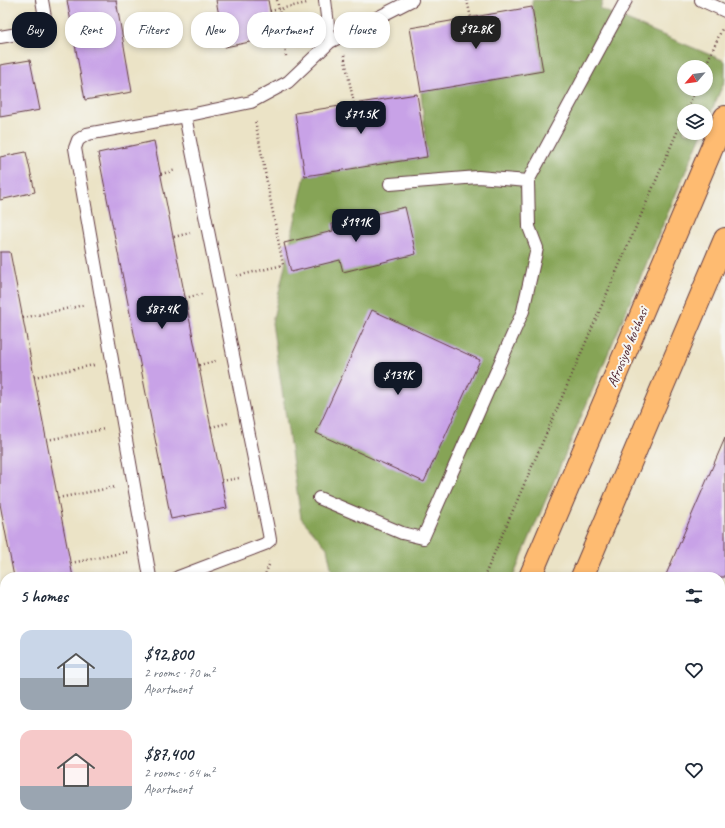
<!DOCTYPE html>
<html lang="en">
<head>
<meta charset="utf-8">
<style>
  body { margin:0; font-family:Caveat,sans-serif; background:#f2f2f3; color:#1f2937; height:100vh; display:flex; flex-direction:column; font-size:15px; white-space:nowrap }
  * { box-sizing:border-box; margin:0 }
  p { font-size:13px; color:#747a83 }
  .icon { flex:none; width:22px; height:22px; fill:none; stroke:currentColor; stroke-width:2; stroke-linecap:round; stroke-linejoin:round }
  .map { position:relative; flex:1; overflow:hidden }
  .details { position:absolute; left:0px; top:572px; width:725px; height:256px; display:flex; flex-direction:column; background:#fff; border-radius:16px 16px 0 0; box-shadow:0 2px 6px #0003 }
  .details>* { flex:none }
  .hud { position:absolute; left:12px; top:12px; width:400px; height:36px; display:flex; gap:8px }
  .needle { width:26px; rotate:242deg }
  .buttons { position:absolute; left:677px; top:60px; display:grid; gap:8px }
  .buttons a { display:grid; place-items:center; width:36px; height:36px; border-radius:50%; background:#fff; box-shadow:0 2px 6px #0003; font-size:20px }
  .price { position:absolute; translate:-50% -34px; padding:0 9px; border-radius:8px; background:#111827; color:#fff; font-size:13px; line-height:26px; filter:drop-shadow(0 1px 2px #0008) }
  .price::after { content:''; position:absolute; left:50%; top:24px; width:12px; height:9px; margin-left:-6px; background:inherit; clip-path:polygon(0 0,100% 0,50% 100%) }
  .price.selected { background:#222; color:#fff }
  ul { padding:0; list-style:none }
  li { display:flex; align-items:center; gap:12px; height:100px; padding:0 20px }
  li span { display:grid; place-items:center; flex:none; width:112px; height:80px; border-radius:12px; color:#555 }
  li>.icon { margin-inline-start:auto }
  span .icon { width:48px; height:48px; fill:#fffc; stroke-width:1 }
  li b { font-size:17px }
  h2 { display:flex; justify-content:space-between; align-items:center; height:48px; padding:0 20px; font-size:17px }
  .tag { padding:0 14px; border-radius:16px; background:#fff; box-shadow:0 2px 6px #0003; font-size:14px; line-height:36px }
  .tag.selected { background:#111827; color:#fff }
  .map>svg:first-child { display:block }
  .forest { fill:#86a456; stroke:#686240; fill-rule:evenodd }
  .building { fill:#c8a2e7 }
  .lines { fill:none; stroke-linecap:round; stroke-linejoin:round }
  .service-casing { stroke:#623c42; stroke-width:14 }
  .primary-casing { stroke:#623c42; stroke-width:24 }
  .path { stroke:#623c42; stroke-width:2.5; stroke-dasharray:1 3; stroke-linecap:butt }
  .service { stroke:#fff; stroke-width:12 }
  .primary { stroke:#febb71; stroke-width:22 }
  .labels { text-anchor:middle; stroke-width:4; stroke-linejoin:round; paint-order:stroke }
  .street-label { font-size:14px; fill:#4a1f2b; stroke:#f6f6f2 }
</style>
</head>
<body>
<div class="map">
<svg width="725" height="828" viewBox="0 0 725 828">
  <rect width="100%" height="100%" fill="#f6f6f2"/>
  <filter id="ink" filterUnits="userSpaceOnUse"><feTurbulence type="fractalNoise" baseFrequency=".025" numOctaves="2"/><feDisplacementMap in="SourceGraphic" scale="8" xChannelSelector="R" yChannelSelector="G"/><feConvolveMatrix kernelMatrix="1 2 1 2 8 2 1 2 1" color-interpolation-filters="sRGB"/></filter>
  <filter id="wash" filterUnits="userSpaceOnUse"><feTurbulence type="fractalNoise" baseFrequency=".012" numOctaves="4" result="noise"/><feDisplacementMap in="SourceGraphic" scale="16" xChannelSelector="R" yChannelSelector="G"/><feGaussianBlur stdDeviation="0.9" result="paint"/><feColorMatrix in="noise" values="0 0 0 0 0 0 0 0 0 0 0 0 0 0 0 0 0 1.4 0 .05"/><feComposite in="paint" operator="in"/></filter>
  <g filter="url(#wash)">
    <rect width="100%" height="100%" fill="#ebe3c6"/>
    <!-- forest -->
    <path class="forest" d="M532 0H603L600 9 725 61V80L706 124V111H684V133H702L513 577H333L327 548 301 518 272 323 305 176 427 157 421 92 543 71 532 7ZM684 67H706V89H684Z
      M115 823H407L405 828H116Z"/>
    <g id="blocks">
      <!-- building -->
      <path class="building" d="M67 0H116L132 92 85 100Z
        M216 0H268L275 37 225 47Z
        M532 7 543 71 421 92 410 28Z
        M30 60 40 110 0 117V65Z
        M417 94 427 157 305 176 295 113Z
        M154 141 227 508 171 519 98 153Z
        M26 152 35 192 0 200V157Z
        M405 207 416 254 343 272 340 260 291 272 284 243 333 231 332 224Z
        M0 252H10L73 577H14L0 504Z
        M372 310 480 360 424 482 316 433Z
        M725 438V577H665Z"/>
    </g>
  </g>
  <g filter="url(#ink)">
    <use href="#blocks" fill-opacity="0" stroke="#623c42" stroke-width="1"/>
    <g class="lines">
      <!-- service casing -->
      <g class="service-casing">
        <path id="service" d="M325 0 330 42
          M701 0 725 11
          M0 37 47 29 42 0
          M390 184 478 177 528 181
          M319 498 402 533 423 538 523 311 537 248 529 227 528 181 626 0
          M150 577 75 148 78 140 87 134 185 116
          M178 577 265 544 270 540 269 534 185 116 251 102 288 82 330 42 412 0
          M74 823 75 828"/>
      </g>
      <!-- primary casing -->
      <g class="primary-casing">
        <path id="primary" d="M530 577 725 117
          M582 577 725 239
          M424 828 426 823
          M475 828 477 823"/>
      </g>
      <!-- path -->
      <path class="path" d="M277 0 284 35 286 57
        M467 0 471 18
        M270 11 307 3
        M344 55 354 104
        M705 67 722 29
        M686 111 696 89
        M161 174 176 170
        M174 237 190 233
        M237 276 283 265 255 120
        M185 298 202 294
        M23 318 84 305
        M199 365 216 361
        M34 377 94 365
        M211 427 228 423
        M47 440 105 429
        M222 481 239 478
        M58 498 115 487
        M71 563 127 552
        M264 577 269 565 268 562
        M484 577 684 116
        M375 828 377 823"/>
      <!-- service -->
      <use href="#service" class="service"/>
      <!-- primary -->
      <use href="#primary" class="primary"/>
    </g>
  </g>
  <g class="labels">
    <!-- street labels -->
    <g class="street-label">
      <text transform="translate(627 347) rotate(-67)" y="5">Afrosiyob ko'chasi</text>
    </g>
  </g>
</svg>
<div class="buttons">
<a><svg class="needle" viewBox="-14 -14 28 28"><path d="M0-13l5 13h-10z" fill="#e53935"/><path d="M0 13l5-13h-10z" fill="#747a83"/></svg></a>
<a><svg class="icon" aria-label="layers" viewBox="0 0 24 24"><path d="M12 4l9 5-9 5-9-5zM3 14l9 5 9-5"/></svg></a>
</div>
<b class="price selected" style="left:476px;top:50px">$92.8K</b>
<b class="price" style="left:361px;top:135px">$71.5K</b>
<b class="price" style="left:356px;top:243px">$191K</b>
<b class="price" style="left:162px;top:330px">$87.4K</b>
<b class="price" style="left:398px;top:396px">$139K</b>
<div class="hud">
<a class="tag selected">Buy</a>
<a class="tag">Rent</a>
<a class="tag">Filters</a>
<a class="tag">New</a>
<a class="tag">Apartment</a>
<a class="tag">House</a>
</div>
<section class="details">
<h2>5 homes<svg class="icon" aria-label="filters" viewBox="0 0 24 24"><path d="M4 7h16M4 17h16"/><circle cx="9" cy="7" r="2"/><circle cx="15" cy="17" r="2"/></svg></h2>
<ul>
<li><span style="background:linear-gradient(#c9d6e8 60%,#9aa5b1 0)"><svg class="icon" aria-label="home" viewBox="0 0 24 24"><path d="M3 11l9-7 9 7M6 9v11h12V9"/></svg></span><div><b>$92,800</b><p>2 rooms · 70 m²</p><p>Apartment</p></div><svg class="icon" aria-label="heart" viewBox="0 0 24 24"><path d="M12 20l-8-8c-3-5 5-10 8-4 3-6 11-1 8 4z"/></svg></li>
<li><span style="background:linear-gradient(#f6c9c9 70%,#9aa5b1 0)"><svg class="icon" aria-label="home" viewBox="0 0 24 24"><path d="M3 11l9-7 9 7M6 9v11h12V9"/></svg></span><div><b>$87,400</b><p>2 rooms · 64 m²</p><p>Apartment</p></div><svg class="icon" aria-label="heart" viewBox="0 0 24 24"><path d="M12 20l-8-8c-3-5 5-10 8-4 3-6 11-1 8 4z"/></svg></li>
</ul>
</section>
</div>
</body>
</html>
